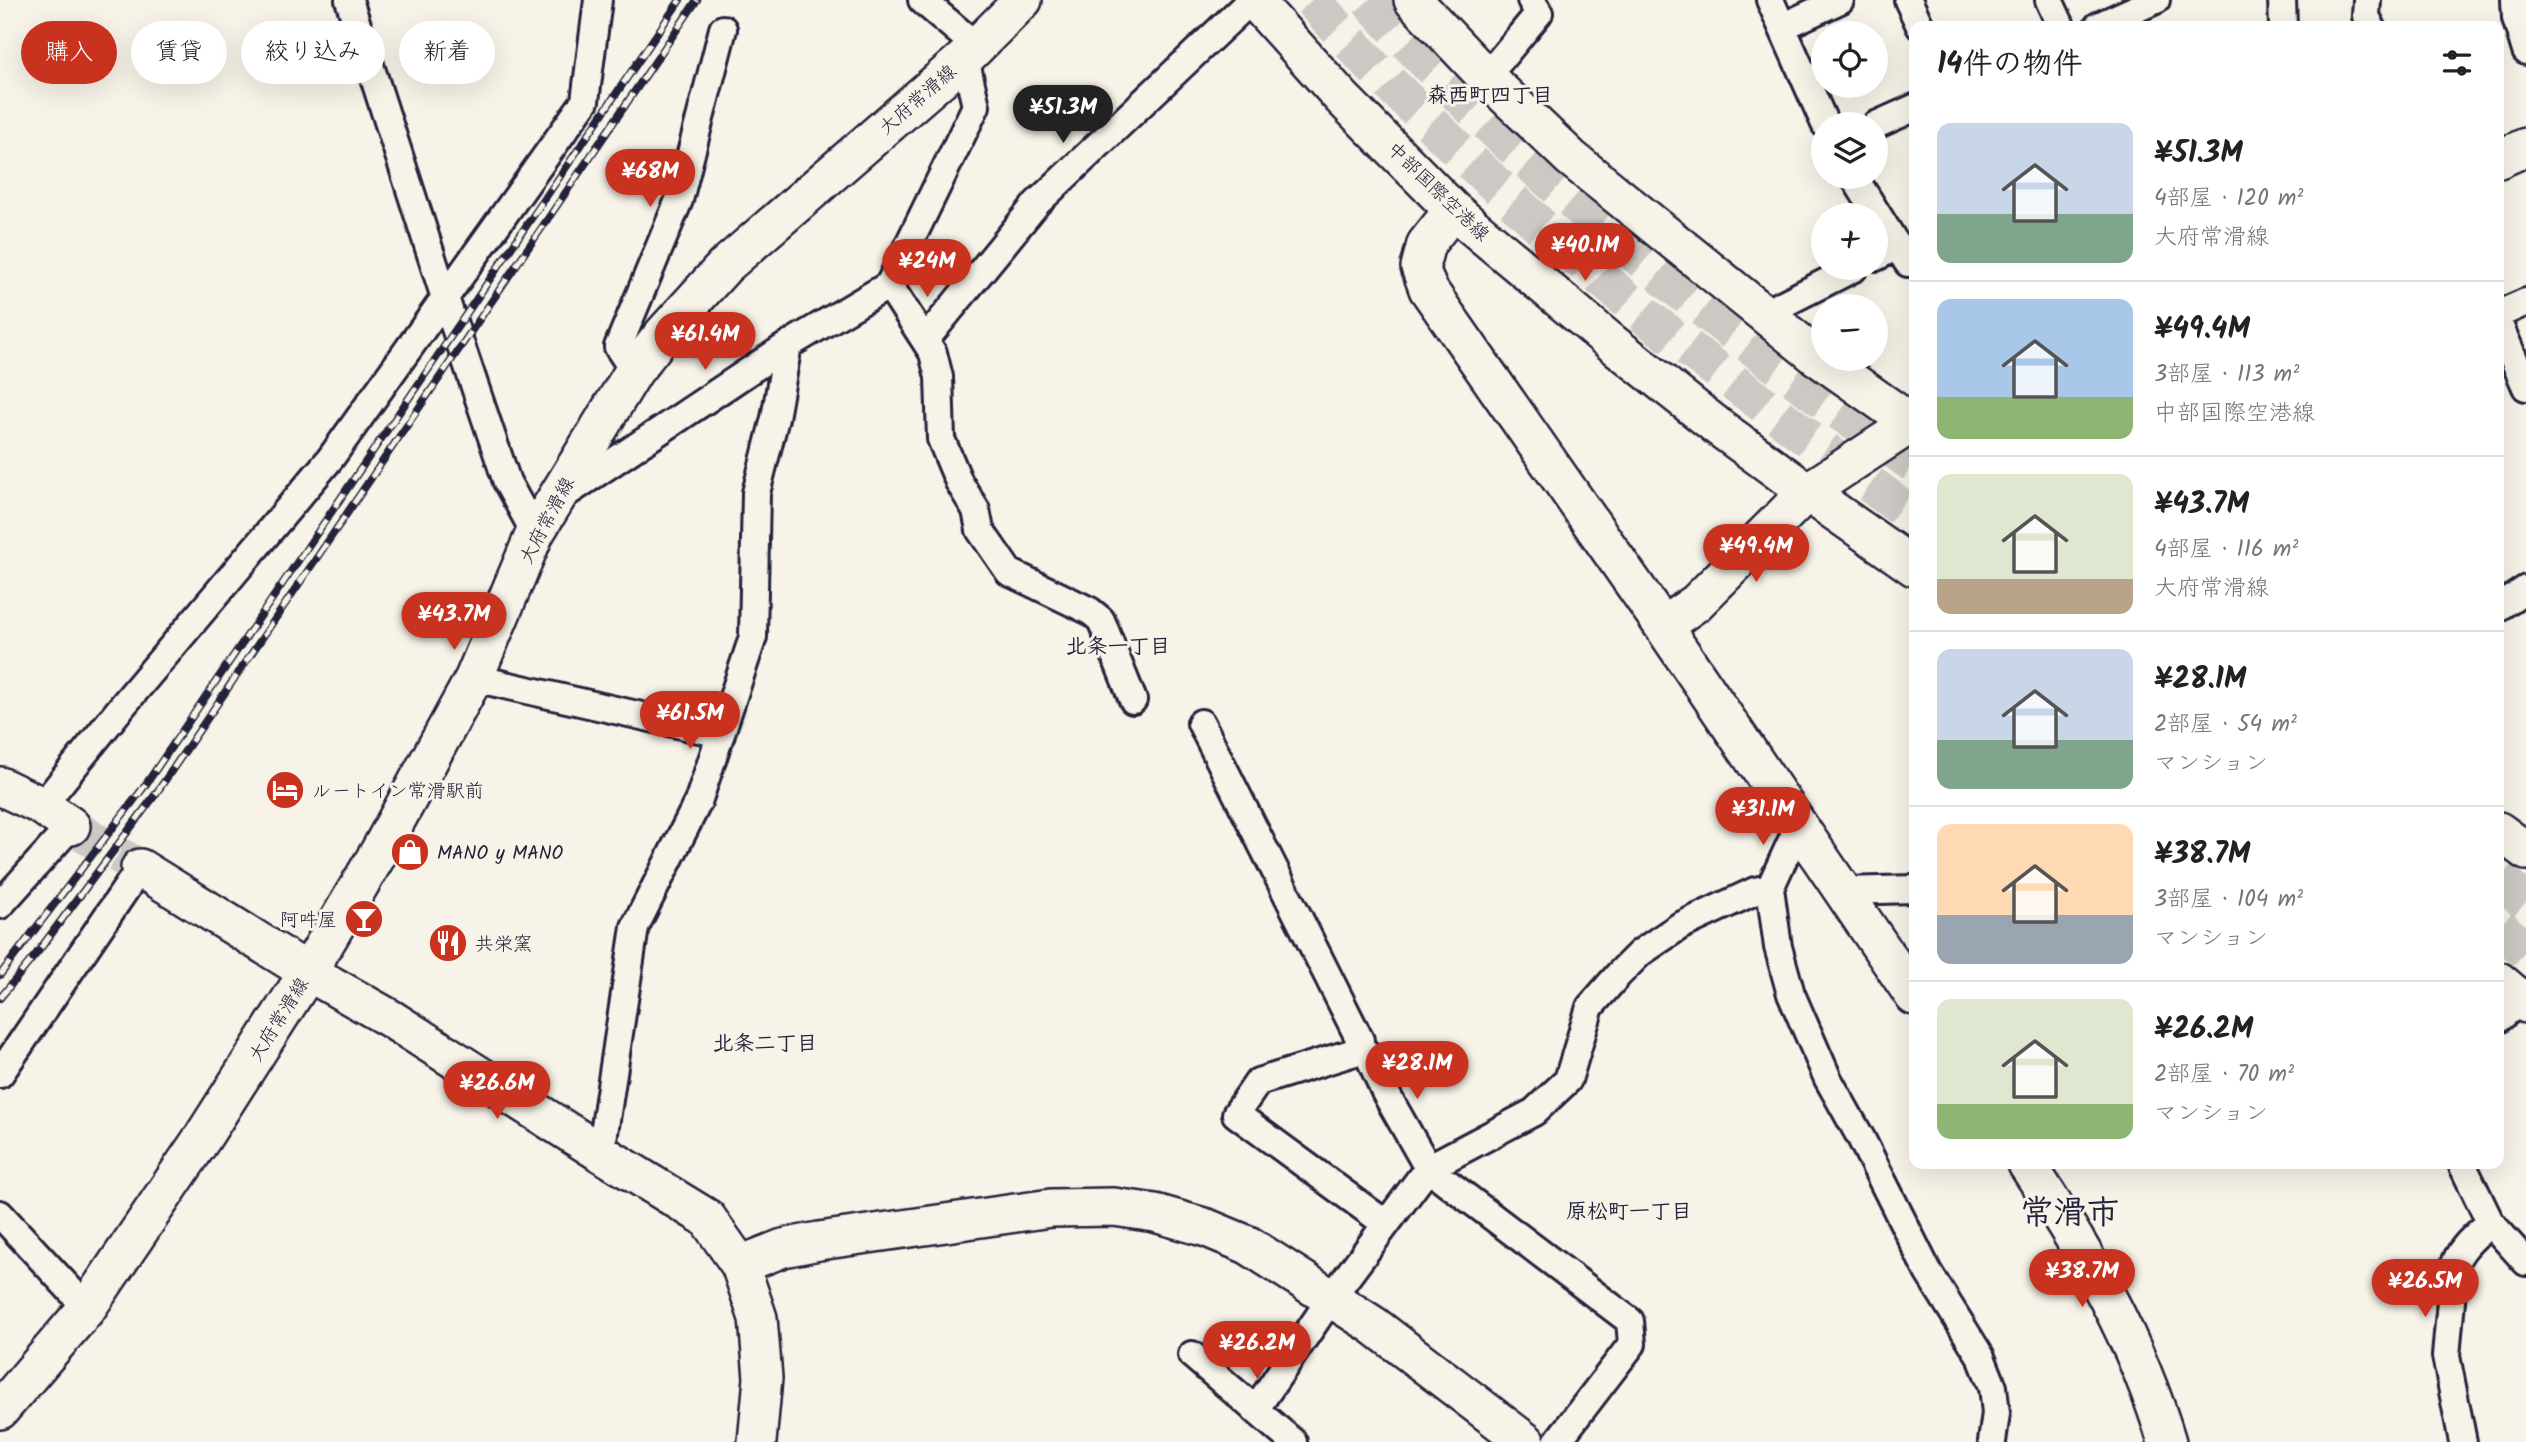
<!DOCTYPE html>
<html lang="ja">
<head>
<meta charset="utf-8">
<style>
  body { margin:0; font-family:Kalam,"Klee One",sans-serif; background:#f2f2f2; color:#222; height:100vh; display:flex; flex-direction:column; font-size:26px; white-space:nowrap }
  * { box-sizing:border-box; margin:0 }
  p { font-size:23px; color:#767676 }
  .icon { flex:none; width:38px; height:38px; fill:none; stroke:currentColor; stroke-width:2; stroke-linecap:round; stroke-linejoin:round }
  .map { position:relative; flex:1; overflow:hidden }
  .panel { position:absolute; left:1909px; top:21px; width:595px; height:1148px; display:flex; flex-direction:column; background:#fff; border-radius:14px; box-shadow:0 7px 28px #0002 }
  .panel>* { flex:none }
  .banner { position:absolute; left:21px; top:21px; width:665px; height:63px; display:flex; gap:14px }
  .buttons { position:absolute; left:1811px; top:21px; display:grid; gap:14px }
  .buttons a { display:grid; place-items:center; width:77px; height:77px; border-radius:50%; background:#fff; box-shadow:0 7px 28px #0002; font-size:35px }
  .price { position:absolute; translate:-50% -60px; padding:0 16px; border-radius:24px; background:#c8321e; color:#fff; font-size:23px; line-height:46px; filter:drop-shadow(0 2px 4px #0008) }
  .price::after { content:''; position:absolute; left:50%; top:42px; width:21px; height:16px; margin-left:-10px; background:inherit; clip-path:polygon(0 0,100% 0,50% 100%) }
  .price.active { background:#222; color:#fff }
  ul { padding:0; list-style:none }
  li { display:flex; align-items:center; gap:21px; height:175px; padding:0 28px }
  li+li { border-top:2px solid #e0e0e0 }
  li span { display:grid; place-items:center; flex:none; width:196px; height:140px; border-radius:14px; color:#555 }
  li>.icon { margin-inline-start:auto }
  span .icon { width:84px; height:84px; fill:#fffc; stroke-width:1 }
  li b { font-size:30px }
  h2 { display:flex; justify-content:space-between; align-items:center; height:84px; padding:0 28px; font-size:30px }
  .pill { padding:0 24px; border-radius:32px; background:#fff; box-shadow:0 7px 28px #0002; font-size:24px; line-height:63px }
  .pill.active { background:#c8321e; color:#fff }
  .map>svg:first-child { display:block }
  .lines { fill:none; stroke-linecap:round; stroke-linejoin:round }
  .secondary-tunnel { stroke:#ccc9c5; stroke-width:37; stroke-dasharray:37 18; stroke-linecap:butt }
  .highway-tunnel { stroke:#ccc9c5; stroke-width:38; stroke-dasharray:38 19; stroke-linecap:butt }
  .street-casing { stroke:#22223b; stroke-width:32 }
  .secondary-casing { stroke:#22223b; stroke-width:42 }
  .street { stroke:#f7f3e8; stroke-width:26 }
  .secondary { stroke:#f7f3e8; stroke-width:37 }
  .rail-casing { stroke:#22223b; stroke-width:8 }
  .rail { stroke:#f7f3e8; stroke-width:5; stroke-dasharray:16; stroke-linecap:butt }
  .labels { text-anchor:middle; stroke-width:6; stroke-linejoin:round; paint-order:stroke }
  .street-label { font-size:19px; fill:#22223b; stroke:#f7f3e8 }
  .poi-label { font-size:19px; fill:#22223b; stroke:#f7f3e8; text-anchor:start }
  .neighbourhood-label { font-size:21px; font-weight:bold; fill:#22223b; stroke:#f7f3e8 }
  .town-label { font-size:33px; font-weight:bold; fill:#22223b; stroke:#f7f3e8 }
</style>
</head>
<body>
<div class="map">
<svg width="2526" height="1442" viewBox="0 0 2526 1442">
  <rect width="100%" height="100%" fill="#f7f3e8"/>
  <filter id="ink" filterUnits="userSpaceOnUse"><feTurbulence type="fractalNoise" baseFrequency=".0143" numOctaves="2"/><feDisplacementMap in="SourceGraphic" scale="14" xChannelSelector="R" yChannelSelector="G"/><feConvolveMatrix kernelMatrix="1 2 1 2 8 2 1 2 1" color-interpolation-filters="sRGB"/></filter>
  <g filter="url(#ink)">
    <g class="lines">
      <!-- secondary-tunnel -->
      <path class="secondary-tunnel" d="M71 826 140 868"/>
      <!-- highway-tunnel -->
      <path class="highway-tunnel" d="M1312 0 1370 64 1458 150 1546 231 1649 319 1914 517
        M1369 0C1528 179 1719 328 1914 464
        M2499 879 2526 902
        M2499 927 2526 951"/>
      <!-- street casing -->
      <g class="street-casing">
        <path id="street" d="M349 0 445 298 507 482 535 533
          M922 0 976 46
          M1770 0 1825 124
          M1908 0 1920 26
          M2049 0 2061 26
          M2282 0 2283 26
          M2367 0 2366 16 2371 26
          M2515 0 2516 18 2526 51
          M2098 26 2156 0
          M1782 27 1840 0
          M1486 77 1539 13 1531 0
          M1876 125 1914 108
          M1854 177 1897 246 1876 257
          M1897 246 1908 263 1914 260
          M889 285 933 353 939 377 941 439 959 482 976 510 980 530 1009 572 1090 611 1101 620 1133 700
          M1763 314 1854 268
          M2499 314 2526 302
          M2499 325 2526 387
          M926 339 1037 203 1251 0
          M634 371 618 347 679 200 723 29
          M561 497 788 345 889 285 976 106 965 58
          M2499 607 2526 589
          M474 678 721 734
          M1201 723 1360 1040 1361 1050
          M42 806 124 704 330 459 585 101 598 0
          M1799 825 1770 888 1778 947 1791 994 1828 1079 1861 1138 1928 1272 1981 1357 1993 1387 1996 1413 1992 1442
          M1845 891 1914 889
          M0 905 71 826
          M2499 1019 2521 1000
          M0 1074 140 868
          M601 1153 635 927 698 802 753 637 756 493 775 418 788 345
          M2462 1164 2490 1222 2526 1262
          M0 1214 87 1308
          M1386 1224 1236 1114 1258 1082 1361 1050 1368 1054 1385 1092 1428 1168 1630 1321 1632 1344 1557 1442
          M1192 1355 1293 1442
          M1255 1410 1332 1297 1428 1168 1534 1112 1568 1080 1590 1007 1619 974 1640 953 1680 926 1755 891 1770 888
          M2463 1442 2446 1356 2454 1267C2459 1248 2476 1236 2490 1222"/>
      </g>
      <!-- secondary casing -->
      <g class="secondary-casing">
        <path id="secondary" d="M1254 0 1342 98 1453 210 1612 343 1717 426 1807 492 1914 567
          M1413 0 1486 77 1571 158 1816 356 1914 425
          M2499 159 2526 147
          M1453 210 1426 244 1420 267 1428 289 1663 626 1914 996
          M1663 626 1696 603 1807 492 1914 422
          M0 786 42 806 71 826
          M2499 831 2526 851
          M140 868 308 972 391 1019 601 1153 707 1218 740 1265 758 1318 763 1378 757 1442
          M2499 981 2526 1004
          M2027 1164C2085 1251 2137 1341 2167 1442
          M740 1265 783 1248 819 1241 1051 1208 1114 1207 1155 1213 1207 1228 1248 1245 1373 1325 1526 1442
          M0 1410 87 1308 203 1137 308 972 379 852 474 678 535 533 634 371 664 333 725 266 965 58 1023 0"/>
      </g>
      <!-- street -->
      <use href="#street" class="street"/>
      <!-- secondary -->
      <use href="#secondary" class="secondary"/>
      <!-- rail casing -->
      <g class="rail-casing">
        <path id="rail" d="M0 975 144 787 680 0
          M0 998 37 953 155 795 697 0"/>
      </g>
      <!-- rail -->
      <use href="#rail" class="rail"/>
    </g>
  </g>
  <!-- icons -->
  <defs>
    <g id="hotel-disc" transform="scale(2.0125)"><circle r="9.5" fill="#c8321e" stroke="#f7f3e8"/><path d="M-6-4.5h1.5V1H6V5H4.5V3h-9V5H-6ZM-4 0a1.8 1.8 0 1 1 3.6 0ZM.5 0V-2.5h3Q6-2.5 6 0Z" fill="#fff"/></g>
    <g id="shop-disc" transform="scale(2.0125)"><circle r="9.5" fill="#c8321e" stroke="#f7f3e8"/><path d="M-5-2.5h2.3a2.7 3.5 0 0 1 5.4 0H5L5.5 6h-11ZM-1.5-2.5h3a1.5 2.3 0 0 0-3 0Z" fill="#fff"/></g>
    <g id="bar-disc" transform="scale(2.0125)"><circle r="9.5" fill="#c8321e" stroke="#f7f3e8"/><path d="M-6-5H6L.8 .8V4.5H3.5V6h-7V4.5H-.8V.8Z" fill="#fff"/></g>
    <g id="restaurant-disc" transform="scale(2.0125)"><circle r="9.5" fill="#c8321e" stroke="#f7f3e8"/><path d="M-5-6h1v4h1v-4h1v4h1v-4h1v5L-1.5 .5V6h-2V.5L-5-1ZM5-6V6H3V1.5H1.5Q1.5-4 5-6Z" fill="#fff"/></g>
  </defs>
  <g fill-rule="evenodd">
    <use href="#hotel-disc" x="285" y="790"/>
    <use href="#shop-disc" x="410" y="852"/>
    <use href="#bar-disc" x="364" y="919"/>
    <use href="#restaurant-disc" x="448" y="943"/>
  </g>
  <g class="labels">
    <!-- street labels -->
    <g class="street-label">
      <text transform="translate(917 99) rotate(-41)" y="7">大府常滑線</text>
      <text transform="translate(1439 191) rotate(44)" y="7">中部国際空港線</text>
      <text transform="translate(546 520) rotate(-62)" y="7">大府常滑線</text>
      <text transform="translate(278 1019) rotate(-58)" y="7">大府常滑線</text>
    </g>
    <!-- poi labels -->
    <g class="poi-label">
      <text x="312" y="797">ルートイン常滑駅前</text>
      <text x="437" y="859">MANO y MANO</text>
      <text x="337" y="926" text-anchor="end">阿吽屋</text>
      <text x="475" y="950">共栄窯</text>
    </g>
    <!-- neighbourhood labels -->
    <g class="neighbourhood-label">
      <text x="1490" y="102">森西町四丁目</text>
      <text x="1118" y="653">北条一丁目</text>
      <text x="765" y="1050">北条二丁目</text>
      <text x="1629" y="1218">原松町一丁目</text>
    </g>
    <!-- town labels -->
    <g class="town-label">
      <text x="2070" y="1223">常滑市</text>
    </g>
  </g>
</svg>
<div class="buttons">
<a><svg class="icon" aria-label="locate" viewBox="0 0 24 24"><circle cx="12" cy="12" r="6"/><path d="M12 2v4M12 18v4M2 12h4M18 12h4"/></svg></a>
<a><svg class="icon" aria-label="layers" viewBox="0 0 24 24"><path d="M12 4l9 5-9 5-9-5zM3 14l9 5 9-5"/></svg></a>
<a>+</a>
<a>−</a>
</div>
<b class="price active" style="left:1063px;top:145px">¥51.3M</b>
<b class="price" style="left:650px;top:209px">¥68M</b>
<b class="price" style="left:1585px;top:283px">¥40.1M</b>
<b class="price" style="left:927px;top:299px">¥24M</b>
<b class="price" style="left:705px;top:372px">¥61.4M</b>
<b class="price" style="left:1756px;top:584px">¥49.4M</b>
<b class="price" style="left:454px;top:652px">¥43.7M</b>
<b class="price" style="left:690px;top:751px">¥61.5M</b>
<b class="price" style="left:1763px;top:847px">¥31.1M</b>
<b class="price" style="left:1417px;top:1101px">¥28.1M</b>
<b class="price" style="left:497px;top:1121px">¥26.6M</b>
<b class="price" style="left:2082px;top:1309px">¥38.7M</b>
<b class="price" style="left:2425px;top:1319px">¥26.5M</b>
<b class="price" style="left:1257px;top:1381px">¥26.2M</b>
<div class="banner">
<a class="pill active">購入</a>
<a class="pill">賃貸</a>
<a class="pill">絞り込み</a>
<a class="pill">新着</a>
</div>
<section class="panel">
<h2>14件の物件<svg class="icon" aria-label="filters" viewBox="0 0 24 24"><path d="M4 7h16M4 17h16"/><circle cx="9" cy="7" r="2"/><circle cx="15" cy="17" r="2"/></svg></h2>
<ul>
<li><span style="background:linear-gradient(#c9d6e8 65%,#7fa58c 0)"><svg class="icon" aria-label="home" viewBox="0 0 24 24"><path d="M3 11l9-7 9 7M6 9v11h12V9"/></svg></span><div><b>¥51.3M</b><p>4部屋 · 120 m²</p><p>大府常滑線</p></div></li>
<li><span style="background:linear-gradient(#a9c7e8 70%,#8fb573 0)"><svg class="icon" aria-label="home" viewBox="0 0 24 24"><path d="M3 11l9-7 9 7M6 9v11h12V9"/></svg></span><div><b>¥49.4M</b><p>3部屋 · 113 m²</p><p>中部国際空港線</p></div></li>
<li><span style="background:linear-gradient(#dfe7d0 75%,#b9a48a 0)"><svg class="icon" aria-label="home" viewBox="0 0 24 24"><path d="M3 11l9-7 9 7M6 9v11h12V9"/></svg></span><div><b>¥43.7M</b><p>4部屋 · 116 m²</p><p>大府常滑線</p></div></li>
<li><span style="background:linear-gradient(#c9d6e8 65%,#7fa58c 0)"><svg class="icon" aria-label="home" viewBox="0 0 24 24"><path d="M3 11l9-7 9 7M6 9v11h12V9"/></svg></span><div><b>¥28.1M</b><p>2部屋 · 54 m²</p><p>マンション</p></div></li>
<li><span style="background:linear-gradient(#ffd9b3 65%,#9aa5b1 0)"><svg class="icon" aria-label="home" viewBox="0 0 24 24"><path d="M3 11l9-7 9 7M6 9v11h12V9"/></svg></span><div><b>¥38.7M</b><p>3部屋 · 104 m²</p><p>マンション</p></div></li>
<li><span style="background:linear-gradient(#dfe7d0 75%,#8fb573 0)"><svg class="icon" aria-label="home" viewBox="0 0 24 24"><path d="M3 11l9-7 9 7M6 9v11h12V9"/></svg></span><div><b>¥26.2M</b><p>2部屋 · 70 m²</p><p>マンション</p></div></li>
</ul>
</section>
</div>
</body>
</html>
